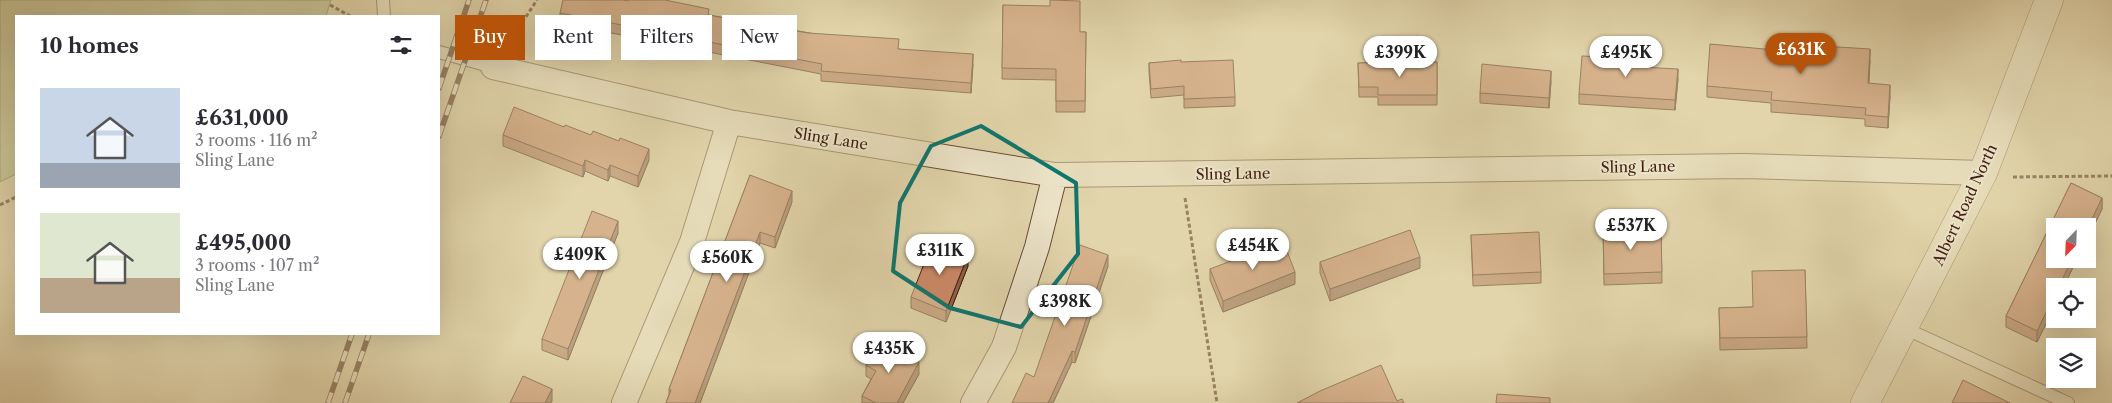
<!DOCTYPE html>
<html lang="en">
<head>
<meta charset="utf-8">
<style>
  body { margin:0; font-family:"Libre Caslon Text",serif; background:#f7f7f7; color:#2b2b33; height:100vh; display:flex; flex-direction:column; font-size:19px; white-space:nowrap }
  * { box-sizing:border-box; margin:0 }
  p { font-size:16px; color:#7c7c81 }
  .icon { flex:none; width:28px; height:28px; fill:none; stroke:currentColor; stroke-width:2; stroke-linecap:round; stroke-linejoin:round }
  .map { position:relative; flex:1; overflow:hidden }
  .drawer { position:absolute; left:15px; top:15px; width:425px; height:320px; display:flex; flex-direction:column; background:#fff; border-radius:0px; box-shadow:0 5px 20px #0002 }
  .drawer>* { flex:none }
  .hud { position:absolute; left:455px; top:15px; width:475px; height:45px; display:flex; gap:10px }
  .needle { width:32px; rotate:203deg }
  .buttons { position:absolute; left:2046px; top:218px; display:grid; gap:10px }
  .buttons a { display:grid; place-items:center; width:50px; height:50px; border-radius:0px; background:#fff; box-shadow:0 5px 20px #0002; font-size:25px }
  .price { position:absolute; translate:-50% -42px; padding:0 11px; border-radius:18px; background:#fff; color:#222; font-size:16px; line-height:32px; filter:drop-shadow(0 1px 2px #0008) }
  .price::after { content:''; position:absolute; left:50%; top:30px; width:15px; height:11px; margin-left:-8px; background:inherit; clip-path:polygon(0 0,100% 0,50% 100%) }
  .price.selected { background:#b45309; color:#fff }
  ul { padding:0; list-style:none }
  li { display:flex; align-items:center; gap:15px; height:125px; padding:0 25px }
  li span { display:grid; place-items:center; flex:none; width:140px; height:100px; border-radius:0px; color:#555 }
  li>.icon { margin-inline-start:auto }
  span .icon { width:60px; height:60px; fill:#fffc; stroke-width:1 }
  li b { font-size:21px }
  h2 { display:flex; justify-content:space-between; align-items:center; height:60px; padding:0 25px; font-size:21px }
  .chip { padding:0 18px; border-radius:0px; background:#fff; box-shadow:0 5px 20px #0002; font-size:18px; line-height:45px }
  .chip.selected { background:#b45309; color:#fff }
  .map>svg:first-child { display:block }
  .green { fill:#b3bd8a; stroke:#7a6e4c }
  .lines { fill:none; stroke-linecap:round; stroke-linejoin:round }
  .service-casing { stroke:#684c36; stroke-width:14 }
  .minor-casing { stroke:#684c36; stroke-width:26 }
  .tertiary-casing { stroke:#684c36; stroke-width:29 }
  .path { stroke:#401e0f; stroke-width:3; stroke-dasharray:4 2.5; stroke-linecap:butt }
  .service { stroke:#ece4c9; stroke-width:12 }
  .minor { stroke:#ece4c9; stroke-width:24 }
  .tertiary { stroke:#ece4c9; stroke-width:28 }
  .rail-casing { stroke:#401e0f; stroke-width:5.5 }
  .rail { stroke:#ece4c9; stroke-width:4; stroke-dasharray:11; stroke-linecap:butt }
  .wall { fill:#af7759; stroke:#401e0f }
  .shaded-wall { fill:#8e6149; stroke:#401e0f }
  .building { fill:#cb8a68; stroke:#401e0f }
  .marked { fill:none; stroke:#0f766e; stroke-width:4; stroke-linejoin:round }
  .labels { text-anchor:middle; stroke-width:4; stroke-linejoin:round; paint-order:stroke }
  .street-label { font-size:15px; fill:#401e0f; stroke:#ece4c9 }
</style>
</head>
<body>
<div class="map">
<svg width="2112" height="403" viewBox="0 0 2112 403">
  <rect width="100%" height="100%" fill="#e2d5ac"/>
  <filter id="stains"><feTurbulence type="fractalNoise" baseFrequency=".004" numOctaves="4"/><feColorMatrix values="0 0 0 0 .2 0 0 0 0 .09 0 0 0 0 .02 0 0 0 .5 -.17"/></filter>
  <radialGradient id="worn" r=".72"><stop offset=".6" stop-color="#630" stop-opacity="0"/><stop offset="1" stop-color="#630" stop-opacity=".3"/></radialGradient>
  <!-- green -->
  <path class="green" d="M0 0H331L326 16H16V174L0 182Z"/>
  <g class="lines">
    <!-- service casing -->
    <g class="service-casing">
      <path id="service" d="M383 0 384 16
        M439 52 493 67
        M1904 328 2068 403"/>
    </g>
    <!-- minor casing -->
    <g class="minor-casing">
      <path id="minor" d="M493 67 729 122 1055 175 1744 166 1983 173
        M624 403 692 242 729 122
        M973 403 1004 347 1037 247 1055 175"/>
    </g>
    <!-- tertiary casing -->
    <g class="tertiary-casing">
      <path id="tertiary" d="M1865 403 1983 173 2049 0"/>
    </g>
    <!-- path -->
    <path class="path" d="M330 5 350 16
      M508 44 537 0
      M2013 177 2112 176
      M1185 198 1217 403
      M0 205 16 197"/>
    <!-- service -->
    <use href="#service" class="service"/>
    <!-- minor -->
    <use href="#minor" class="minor"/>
    <!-- tertiary -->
    <use href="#tertiary" class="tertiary"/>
    <!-- rail casing -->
    <g class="rail-casing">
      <path id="rail" d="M439 88 469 0
        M439 136 486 0
        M328 403 352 334
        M345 403 369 334"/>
    </g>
    <!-- rail -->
    <use href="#rail" class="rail"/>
  </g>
  <!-- wall -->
  <path class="wall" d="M1003 5 1080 32H1086L1085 112H1056V80L1002 79Z
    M560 13 709 15 899 49 973 64 971 93 821 81V74L560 23Z
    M1870 60 1869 83 1890 96 1888 128 1865 126V119L1771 112V103L1707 97V86Z
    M1181 62 1235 97V106L1184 108V95L1151 98 1149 72V63Z
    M1437 62V105H1378V97H1359L1358 63Z
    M1641 67 1678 79 1675 110 1579 104V94Z
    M1551 81 1549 108 1480 103V93Z
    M564 127 649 160 638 187 610 176 608 181 585 171 583 177 503 146V135Z
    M750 175 792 202 775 248 760 243 700 403H666L669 394V389Z
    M2071 183 2102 198V209L2088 238V226H2055V259H2077L2064 286H2055V305L2037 342 2006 327V316Z
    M1603 226 1633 233H1661L1662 283 1604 285Z
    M618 233 568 360 542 350V339Z
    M1471 235 1541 272V283L1473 286Z
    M1320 262 1420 268 1330 301 1320 273Z
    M968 266 946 322 911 308V297Z
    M1108 266 1075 363 1072 362 1053 403H1012L1034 377Z
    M1210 269 1295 284 1223 312 1210 280Z
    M1805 270 1807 348 1720 350 1719 308 1753 307Z
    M866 365 919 374 903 403H862V396L871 379 866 376Z"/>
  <!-- shaded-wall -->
  <path class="shaded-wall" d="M1870 49V60L1868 94V83Z
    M973 54V64L971 93V83Z
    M1678 69V79L1675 110V100Z
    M1551 71V81L1549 108V98Z
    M1890 85V96L1888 128V117Z
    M649 149V160L638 187V176Z
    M585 160V171L583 177V166Z
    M610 165V176L608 181V170Z
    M792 191V202L775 248V237Z
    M2102 198V209L2088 238V227Z
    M618 221V233L568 360V349Z
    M760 232V243L700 403H695Z
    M968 255V266L946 322V311Z
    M1108 255V266L1075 363V352Z
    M1420 257V268L1330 301V289Z
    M2072 259H2077L2064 286H2059Z
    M1295 272V284L1223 312V301Z
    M2055 294V305L2037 342V331Z
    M1072 351V362L1053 403H1048Z
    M919 362V374L903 403H897Z
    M552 389V401L551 403H545Z"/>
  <!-- building -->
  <path class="building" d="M563 0H623L628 1V0H665L709 9 708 15 808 33 899 39 898 49 973 54 971 83 821 71 822 64 560 13Z
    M1050 0 1080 1V32H1086L1085 101H1056V69L1002 68 1003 5 1050 6Z
    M1775 43 1870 49 1868 83 1890 85 1888 117 1865 115 1866 108 1771 100 1772 92 1707 86 1710 44 1775 50Z
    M1601 52 1641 56 1640 67 1678 69 1675 100 1579 94 1582 56 1601 57Z
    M1181 60V62L1233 60 1235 97 1184 99V86L1151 89 1149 63Z
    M1437 62V95H1378V87H1359L1358 63Z
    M1482 64 1551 71 1549 98 1480 93Z
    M514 107 564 127 565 125 591 135 593 131 619 141 620 138 649 149 638 176 610 165 608 170 585 160 583 166 503 135Z
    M750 175 792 191 775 237 760 232 695 403H666L671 390 669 389Z
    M2071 183 2102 198 2088 227V226H2055V259H2072L2059 286H2055V294L2037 331 2006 316Z
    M592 211 618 221 568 349 542 339Z
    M1633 225V233H1661L1662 272 1604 274 1603 226Z
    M1410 230 1420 257 1330 289 1320 262Z
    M1539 232 1541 272 1473 275 1471 235Z
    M933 241 968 255 946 311 911 297Z
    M1283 241 1295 272 1223 301 1210 269Z
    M1080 245 1108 255 1075 352 1072 351 1048 403H1012L1026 373 1034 377Z
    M1805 270 1807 337 1720 338 1719 308 1753 307 1752 271Z
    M879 340 919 362 897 403H876L862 396 876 371 866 365Z
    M1381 365 1397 401 1402 399 1404 403H1297L1320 391Z
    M523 376 552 389 545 403H510Z
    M1963 380 2010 403H1952Z
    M1497 394 1550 398V403H1496Z"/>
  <!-- marked area -->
  <path d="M0 0H2112V403H0ZM981 126 1076 183 1078 254 1021 327 950 308 893 271 900 203 931 146Z" fill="#e2d5ac" fill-opacity=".55" fill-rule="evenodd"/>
  <path class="marked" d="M981 126 1076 183 1078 254 1021 327 950 308 893 271 900 203 931 146Z"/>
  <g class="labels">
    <!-- street labels -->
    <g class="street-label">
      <text transform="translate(831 139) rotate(9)" y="5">Sling Lane</text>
      <text transform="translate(1638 167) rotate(-1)" y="5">Sling Lane</text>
      <text transform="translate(1233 174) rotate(-1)" y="5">Sling Lane</text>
      <text transform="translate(1965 205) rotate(-65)" y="5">Albert Road North</text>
    </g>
  </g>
  <rect width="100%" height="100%" filter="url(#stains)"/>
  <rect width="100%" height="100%" fill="url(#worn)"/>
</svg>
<div class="buttons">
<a><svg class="needle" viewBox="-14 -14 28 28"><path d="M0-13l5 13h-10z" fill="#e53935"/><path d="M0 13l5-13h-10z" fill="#7c7c81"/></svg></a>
<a><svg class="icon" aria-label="locate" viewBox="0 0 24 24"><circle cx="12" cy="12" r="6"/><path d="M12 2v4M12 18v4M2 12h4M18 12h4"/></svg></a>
<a><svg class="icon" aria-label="layers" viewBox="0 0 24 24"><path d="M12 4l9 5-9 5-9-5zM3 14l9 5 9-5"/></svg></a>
</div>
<b class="price selected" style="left:1801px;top:75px">£631K</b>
<b class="price" style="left:1400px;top:78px">£399K</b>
<b class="price" style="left:1626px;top:78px">£495K</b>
<b class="price" style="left:1631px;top:251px">£537K</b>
<b class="price" style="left:1253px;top:271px">£454K</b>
<b class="price" style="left:940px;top:276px">£311K</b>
<b class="price" style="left:580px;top:280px">£409K</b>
<b class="price" style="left:727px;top:283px">£560K</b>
<b class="price" style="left:1065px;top:327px">£398K</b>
<b class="price" style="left:889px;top:374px">£435K</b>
<div class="hud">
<a class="chip selected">Buy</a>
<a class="chip">Rent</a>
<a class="chip">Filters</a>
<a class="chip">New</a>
</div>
<section class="drawer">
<h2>10 homes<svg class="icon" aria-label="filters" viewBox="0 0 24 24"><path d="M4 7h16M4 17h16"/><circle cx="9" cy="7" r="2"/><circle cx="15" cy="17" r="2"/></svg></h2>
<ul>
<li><span style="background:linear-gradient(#c9d6e8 75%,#9aa5b1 0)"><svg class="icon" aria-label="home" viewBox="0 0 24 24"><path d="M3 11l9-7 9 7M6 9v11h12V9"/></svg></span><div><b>£631,000</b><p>3 rooms · 116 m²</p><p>Sling Lane</p></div></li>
<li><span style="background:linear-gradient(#dfe7d0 65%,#b9a48a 0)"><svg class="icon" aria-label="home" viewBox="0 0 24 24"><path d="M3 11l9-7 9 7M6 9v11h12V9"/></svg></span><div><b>£495,000</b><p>3 rooms · 107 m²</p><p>Sling Lane</p></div></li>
</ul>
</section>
</div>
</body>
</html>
